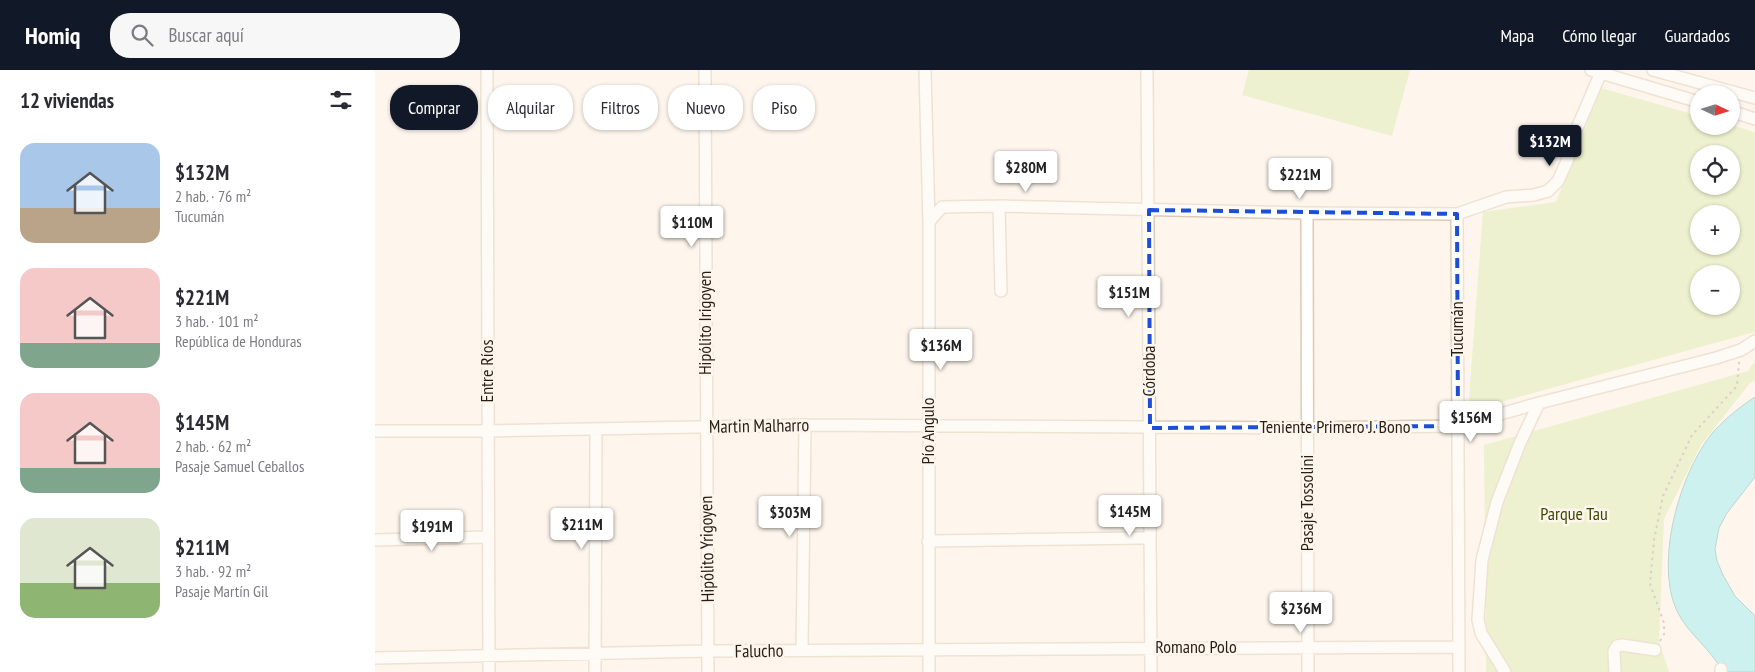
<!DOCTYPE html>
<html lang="es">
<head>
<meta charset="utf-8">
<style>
  body { margin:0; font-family:"PT Sans Narrow",sans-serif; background:#f7f7f7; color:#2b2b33; height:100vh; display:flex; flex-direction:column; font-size:19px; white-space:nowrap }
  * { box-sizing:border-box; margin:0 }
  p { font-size:16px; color:#7c7c81 }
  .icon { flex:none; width:28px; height:28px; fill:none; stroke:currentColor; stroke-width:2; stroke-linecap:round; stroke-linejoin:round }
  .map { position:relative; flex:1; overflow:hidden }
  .details { display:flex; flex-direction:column; background:#fff; width:375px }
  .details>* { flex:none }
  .guide { position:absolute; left:15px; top:15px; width:475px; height:45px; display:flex; gap:10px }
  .needle { width:32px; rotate:94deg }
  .buttons { position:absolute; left:1315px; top:15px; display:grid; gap:10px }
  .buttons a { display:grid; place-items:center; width:50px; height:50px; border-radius:50%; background:#fff; box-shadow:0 1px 4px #0004; font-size:25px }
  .price { position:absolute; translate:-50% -42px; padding:0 11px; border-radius:5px; background:#fff; color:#222; font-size:16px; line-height:32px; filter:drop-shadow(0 1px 2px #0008) }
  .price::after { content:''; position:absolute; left:50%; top:30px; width:15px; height:11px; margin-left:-8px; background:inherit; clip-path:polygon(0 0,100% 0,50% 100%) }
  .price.current { background:#111827; color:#fff }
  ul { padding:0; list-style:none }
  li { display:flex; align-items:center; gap:15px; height:125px; padding:0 20px }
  li span { display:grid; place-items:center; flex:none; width:140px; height:100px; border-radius:15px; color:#555 }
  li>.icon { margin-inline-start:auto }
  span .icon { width:60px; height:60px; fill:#fffc; stroke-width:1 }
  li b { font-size:21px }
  h2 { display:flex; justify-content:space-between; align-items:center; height:60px; padding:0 20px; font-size:21px }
  .tag { padding:0 18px; border-radius:20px; background:#fff; box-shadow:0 1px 4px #0004; font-size:18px; line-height:45px }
  .tag.current { background:#111827; color:#fff }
  header { display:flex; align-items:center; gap:30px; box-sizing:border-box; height:70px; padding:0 25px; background:#111827; color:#fff }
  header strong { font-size:24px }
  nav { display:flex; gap:28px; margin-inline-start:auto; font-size:18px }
  .search { width:350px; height:45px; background:#f7f7f7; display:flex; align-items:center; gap:12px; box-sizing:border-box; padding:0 18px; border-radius:20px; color:#7c7c81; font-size:19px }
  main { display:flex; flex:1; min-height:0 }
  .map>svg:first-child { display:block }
  .green { fill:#d9eaac; fill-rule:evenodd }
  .water { fill:#93eaf1; stroke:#72adb0 }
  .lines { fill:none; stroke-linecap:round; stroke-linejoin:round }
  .minor-casing { stroke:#ddcab4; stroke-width:14 }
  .path { stroke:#ada59c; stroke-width:2; stroke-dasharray:2.5 4; stroke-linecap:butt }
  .minor { stroke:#fff; stroke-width:11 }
  .marked { fill:none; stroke:#1d4ed8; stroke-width:4; stroke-dasharray:10 6; stroke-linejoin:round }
  .labels { text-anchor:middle; stroke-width:5; stroke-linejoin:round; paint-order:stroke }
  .street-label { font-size:18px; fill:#261f17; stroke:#fef6ed }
  .park-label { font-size:18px; fill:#3c4900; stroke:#fef6ed }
</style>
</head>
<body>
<header>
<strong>Homiq</strong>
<div class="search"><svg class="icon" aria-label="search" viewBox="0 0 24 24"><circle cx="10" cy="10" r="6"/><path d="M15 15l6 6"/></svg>Buscar aquí</div>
<nav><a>Mapa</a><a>Cómo llegar</a><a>Guardados</a></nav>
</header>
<main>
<section class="details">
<h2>12 viviendas<svg class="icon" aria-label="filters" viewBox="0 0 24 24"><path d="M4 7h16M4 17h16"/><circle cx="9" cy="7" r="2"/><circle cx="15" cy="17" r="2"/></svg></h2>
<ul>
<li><span style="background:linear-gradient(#a9c7e8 65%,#b9a48a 0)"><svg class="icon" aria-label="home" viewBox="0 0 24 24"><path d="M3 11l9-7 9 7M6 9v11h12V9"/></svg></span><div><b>$132M</b><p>2 hab. · 76 m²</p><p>Tucumán</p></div></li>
<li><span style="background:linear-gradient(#f6c9c9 75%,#7fa58c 0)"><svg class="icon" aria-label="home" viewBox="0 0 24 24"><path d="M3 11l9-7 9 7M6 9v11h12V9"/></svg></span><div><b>$221M</b><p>3 hab. · 101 m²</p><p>República de Honduras</p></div></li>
<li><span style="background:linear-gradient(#f6c9c9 75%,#7fa58c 0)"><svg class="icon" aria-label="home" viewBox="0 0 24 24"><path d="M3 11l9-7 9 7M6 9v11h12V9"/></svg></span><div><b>$145M</b><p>2 hab. · 62 m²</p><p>Pasaje Samuel Ceballos</p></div></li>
<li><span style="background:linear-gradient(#dfe7d0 65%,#8fb573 0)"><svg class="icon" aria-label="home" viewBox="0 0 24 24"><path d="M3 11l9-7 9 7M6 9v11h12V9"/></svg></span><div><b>$211M</b><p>3 hab. · 92 m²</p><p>Pasaje Martín Gil</p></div></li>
</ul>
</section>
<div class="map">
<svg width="1380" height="602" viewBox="0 0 1380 602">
  <rect width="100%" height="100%" fill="#fef6ed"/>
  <!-- green -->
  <path class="green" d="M874 0H1035L1017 66 867 25Z
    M1226 18 1324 46V56L1356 55 1380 62V262L1093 341 1108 142 1181 132ZM1324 84H1356V116H1324ZM1324 144H1356V176H1324ZM1324 204H1356V236H1324Z
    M1380 291V311L1375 313 1326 375 1289 449 1284 571 1294 602H1111L1109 375 1373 301Z"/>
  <!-- water -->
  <path class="water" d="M1380 327V407L1352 443 1344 458 1340 479 1342 491 1348 505 1360 526 1380 546V602H1348C1336 579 1313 564 1302 541 1279 492 1305 401 1339 361 1351 348 1366 336 1380 327Z"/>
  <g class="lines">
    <!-- minor casing -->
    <g class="minor-casing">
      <path id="minor" d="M112 0 114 602
        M330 0 333 602
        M550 0 554 152V602
        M772 0 776 602
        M1216 0 1324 32
        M1278 0 1380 28
        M1356 41 1380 49
        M624 136 626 221
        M932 143 933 602
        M1082 144 1084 602
        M554 152 567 137 624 136 932 143 1082 144 1131 127 1159 125 1173 121 1183 111 1192 91 1200 63 1227 0
        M0 361H112L430 355 932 358 1083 356 1164 333 1341 288 1366 280 1380 271
        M0 470 112 467
        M553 471 768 468
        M427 580 430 355
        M0 588 333 581 1083 577
        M1346 599V602
        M220 602 221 359
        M1130 602 1106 563 1103 550 1107 490 1122 432 1145 373 1164 333
        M1240 602 1239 581 1242 576 1247 575 1280 580"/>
    </g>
    <!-- path -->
    <path class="path" d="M1285 571 1289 564V553L1275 514 1279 470 1288 426 1317 365 1362 316 1364 292"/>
    <!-- minor -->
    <use href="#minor" class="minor"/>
  </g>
  <!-- marked area -->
  <path d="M0 0H1380V602H0ZM774 140 1082 144 1083 356 775 358Z" fill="#fef6ed" fill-opacity=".55" fill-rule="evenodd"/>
  <path class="marked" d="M774 140 1082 144 1083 356 775 358Z"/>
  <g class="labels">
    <!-- street labels -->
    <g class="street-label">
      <text transform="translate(330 253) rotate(-90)" y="6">Hipólito Irigoyen</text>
      <text transform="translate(1082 259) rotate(-90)" y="6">Tucumán</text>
      <text transform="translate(112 301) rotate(-90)" y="6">Entre Ríos</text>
      <text transform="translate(774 301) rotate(-90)" y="6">Córdoba</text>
      <text transform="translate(384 356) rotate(-1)" y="6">Martin Malharro</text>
      <text x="960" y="363">Teniente Primero J. Bono</text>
      <text transform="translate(553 361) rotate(-90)" y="6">Pío Angulo</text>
      <text transform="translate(932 433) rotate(-90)" y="6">Pasaje Tossolini</text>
      <text transform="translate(332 479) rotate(-91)" y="6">Hipólito Yrigoyen</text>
      <text x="821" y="583">Romano Polo</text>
      <text transform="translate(384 581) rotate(-1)" y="6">Falucho</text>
    </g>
    <!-- park labels -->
    <g class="park-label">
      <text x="1199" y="450">Parque Tau</text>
    </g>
  </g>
</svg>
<div class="buttons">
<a><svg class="needle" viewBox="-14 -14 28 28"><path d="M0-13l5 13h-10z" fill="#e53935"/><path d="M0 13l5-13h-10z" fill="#7c7c81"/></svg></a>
<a><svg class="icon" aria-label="locate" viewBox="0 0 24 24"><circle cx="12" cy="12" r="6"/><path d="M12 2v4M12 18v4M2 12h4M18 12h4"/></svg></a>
<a>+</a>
<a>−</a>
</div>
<b class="price current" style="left:1175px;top:97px">$132M</b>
<b class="price" style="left:651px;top:123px">$280M</b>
<b class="price" style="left:925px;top:130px">$221M</b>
<b class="price" style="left:317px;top:178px">$110M</b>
<b class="price" style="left:754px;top:248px">$151M</b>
<b class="price" style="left:566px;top:301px">$136M</b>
<b class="price" style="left:1096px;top:373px">$156M</b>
<b class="price" style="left:755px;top:467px">$145M</b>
<b class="price" style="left:415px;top:468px">$303M</b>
<b class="price" style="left:207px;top:480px">$211M</b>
<b class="price" style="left:57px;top:482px">$191M</b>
<b class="price" style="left:926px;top:564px">$236M</b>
<div class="guide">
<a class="tag current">Comprar</a>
<a class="tag">Alquilar</a>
<a class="tag">Filtros</a>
<a class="tag">Nuevo</a>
<a class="tag">Piso</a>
</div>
</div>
</main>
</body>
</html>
